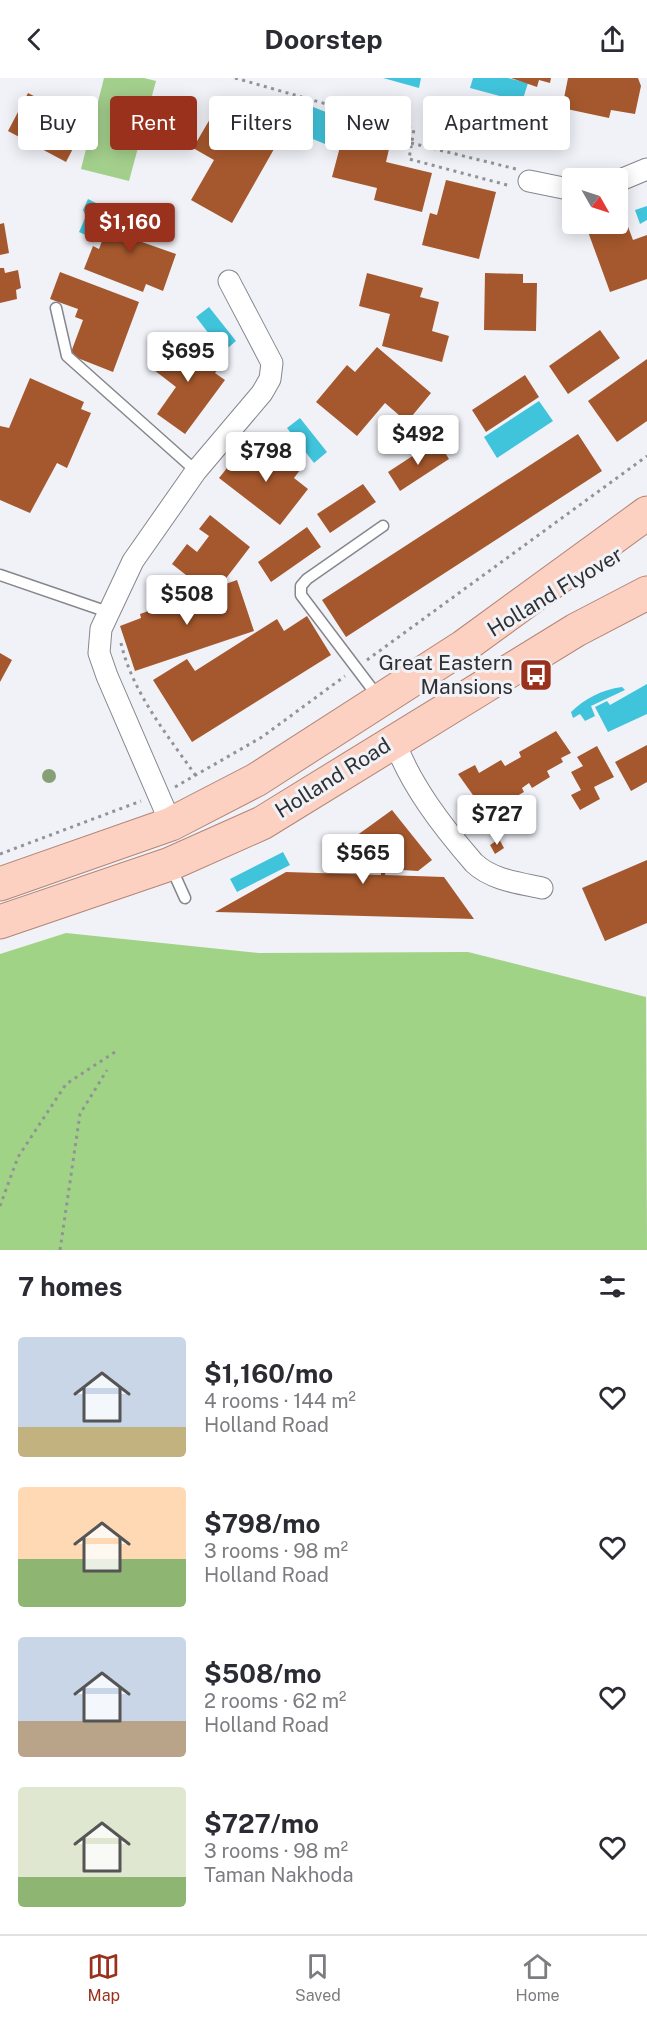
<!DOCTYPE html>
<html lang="en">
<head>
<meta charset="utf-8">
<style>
  body { margin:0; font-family:"Public Sans",sans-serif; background:#f2f2f3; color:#2b2b33; height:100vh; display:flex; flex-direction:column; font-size:22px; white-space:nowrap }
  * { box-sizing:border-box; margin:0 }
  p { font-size:20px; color:#7c7c81 }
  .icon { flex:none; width:33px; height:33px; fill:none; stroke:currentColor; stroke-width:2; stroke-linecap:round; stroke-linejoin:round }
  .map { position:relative; height:1172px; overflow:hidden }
  .drawer { display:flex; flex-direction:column; background:#fff; flex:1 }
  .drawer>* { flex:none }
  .guide { position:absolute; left:18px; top:18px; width:612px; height:54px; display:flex; gap:12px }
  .needle { width:39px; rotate:129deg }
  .controls { position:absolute; left:562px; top:90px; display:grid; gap:12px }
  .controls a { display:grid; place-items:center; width:66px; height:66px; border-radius:6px; background:#fff; box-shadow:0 3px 15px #0003; font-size:30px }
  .price { position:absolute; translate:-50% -51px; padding:0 14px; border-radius:6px; background:#fff; color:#222; font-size:20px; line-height:39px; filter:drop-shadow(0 2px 3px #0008) }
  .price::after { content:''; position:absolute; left:50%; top:36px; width:18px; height:14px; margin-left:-9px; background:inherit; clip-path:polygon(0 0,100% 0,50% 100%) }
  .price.on { background:#9a311c; color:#fff }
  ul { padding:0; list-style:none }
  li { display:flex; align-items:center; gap:18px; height:150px; padding:0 18px }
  li span { display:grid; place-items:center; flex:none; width:168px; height:120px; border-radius:6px; color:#555 }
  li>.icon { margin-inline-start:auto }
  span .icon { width:72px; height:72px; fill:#fffc; stroke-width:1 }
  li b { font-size:26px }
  h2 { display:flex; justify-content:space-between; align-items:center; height:72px; padding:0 18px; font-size:26px }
  .tag { padding:0 21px; border-radius:6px; background:#fff; box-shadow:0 3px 15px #0003; font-size:21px; line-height:54px }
  .tag.on { background:#9a311c; color:#fff }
  header { display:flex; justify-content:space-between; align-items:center; height:78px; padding:0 18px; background:#fff; font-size:27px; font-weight:700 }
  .tabs { display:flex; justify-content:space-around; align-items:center; height:84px; border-top:2px solid #e1e1e2; background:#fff; font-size:16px; color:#7c7c81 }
  .tabs a { display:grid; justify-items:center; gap:3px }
  .tabs .on { color:#9a311c }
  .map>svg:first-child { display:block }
  .green { fill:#a3cf8c }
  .forest { fill:#a1d386 }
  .water { fill:#40c4dc }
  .building { fill:#a5582d }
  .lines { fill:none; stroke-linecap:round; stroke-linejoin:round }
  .service-casing { stroke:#86878d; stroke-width:13 }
  .minor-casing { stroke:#86878d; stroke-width:23 }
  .primary-casing { stroke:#b38575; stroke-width:35 }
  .path { stroke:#929397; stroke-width:3; stroke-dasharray:3 4.5; stroke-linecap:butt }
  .service { stroke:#fff; stroke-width:10 }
  .minor { stroke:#fff; stroke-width:21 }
  .primary { stroke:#fcd1c2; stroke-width:33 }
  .tree { fill:#86a076 }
  .labels { text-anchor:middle; stroke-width:6; stroke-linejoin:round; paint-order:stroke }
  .street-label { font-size:21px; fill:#2f3032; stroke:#f1f2f8 }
  .poi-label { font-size:21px; fill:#2f3032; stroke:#f1f2f8; text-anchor:end }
</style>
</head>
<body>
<header><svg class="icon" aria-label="back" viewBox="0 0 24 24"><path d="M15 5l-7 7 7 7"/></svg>Doorstep<svg class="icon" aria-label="share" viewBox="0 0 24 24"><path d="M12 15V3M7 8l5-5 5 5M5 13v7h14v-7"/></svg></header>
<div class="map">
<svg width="647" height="1172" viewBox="0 0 647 1172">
  <rect width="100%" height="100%" fill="#f1f2f8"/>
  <!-- green -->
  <path class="green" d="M104 0H144L156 3 129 103 81 91Z"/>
  <!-- forest -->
  <path class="forest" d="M66 855 259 875 468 874 646 919 647 1172H0V876Z"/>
  <!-- water -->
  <path class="water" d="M383 0H421L419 10Z
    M473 0H508L528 5 522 24 470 10Z
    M303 25 341 40 330 68 293 53Z
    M88 121 106 130 92 160 79 154 86 138 83 132Z
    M647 128V142L640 146 635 132Z
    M209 229 236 263 223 274 196 239Z
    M539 323 553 343 497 380 484 359Z
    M300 340 327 374 314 385 287 350Z
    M647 606V636L608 654 595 629 607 623 610 627Z
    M622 609 625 612 591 628 595 638 585 643 580 636 573 640 571 634C586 620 601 612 622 609Z
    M283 774 290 787 237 814 230 801Z"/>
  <!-- building -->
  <path class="building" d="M511 0H551L550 5 539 2 537 9Z
    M568 0H638L641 8 635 36 611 32 609 40 562 30Z
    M28 15 82 43 76 55 80 57 66 84 8 53Z
    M217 29 278 64 232 145 191 122 214 82 193 70Z
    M346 46 392 58 386 84 432 95 422 134 374 122 377 110 332 99Z
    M446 102 496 114 479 181 422 167 430 135 437 137Z
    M116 126 148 138 139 163 176 176 163 213 146 206 143 214 84 191 93 168 99 171Z
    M624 138 633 162 647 157V201L610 214 587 151 602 146H618V140Z
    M4 145 9 175 0 177V146Z
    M0 190H4L5 195 18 192 21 210 16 212 17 221 0 225Z
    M60 194 139 224 113 294 70 277 83 242 75 239 78 231 50 221Z
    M367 195 423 210 420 219 439 224 432 253 449 258 442 284 382 268 390 236 359 228Z
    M485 195 523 196V205H537L536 253 484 252Z
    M600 252 620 280 568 316 549 288Z
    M180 257 221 287 215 295 225 302 185 356 157 336 176 309 154 292Z
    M377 269 431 315 407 344 385 325 357 358 316 324 347 287 355 294Z
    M647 281V343L617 364 588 323Z
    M525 297 539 319 486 354 472 332Z
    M30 300 84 324 81 331 91 335 67 390 57 385 30 435 0 422V348L9 350Z
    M578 356 602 393 346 559 322 522Z
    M437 362 449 381 400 413 388 394Z
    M266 365 300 392 294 400 308 411 280 447 219 400 239 375 251 385Z
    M363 406 376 424 330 455 317 436Z
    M210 437 250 469 224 503 200 508 172 486 187 466 197 474 209 458 199 451Z
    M307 449 321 469 271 504 258 484Z
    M237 502 254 553 135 593 120 548 141 540 140 536Z
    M307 538 331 577 192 664 153 602 187 581 195 593 277 541 284 553Z
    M0 575 12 582 0 604Z
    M556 653 571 675 561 680 563 684 547 693 550 699 532 710 529 705 522 710 524 714 506 724 504 719 486 728 484 724 480 727 458 696 475 687 479 695 501 682 505 688 521 679 519 674Z
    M647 667V704L631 713 615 684Z
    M597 668 614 699 594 709 600 721 580 732 571 717 581 712 571 694 583 688 577 679Z
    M473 725 480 735 469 742 462 732Z
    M392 732 432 782 418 793 386 791 385 797 444 799 474 841 215 834 286 794 381 797V790L356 758Z
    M499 761 504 770 495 776 490 767Z
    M647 782V845L605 863 582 810Z"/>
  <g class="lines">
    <!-- service casing -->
    <g class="service-casing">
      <path id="service" d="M56 230 67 278 196 393
        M0 497 108 534
        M379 620 301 517V508L307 501 383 448
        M171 789 185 820"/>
    </g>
    <!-- minor casing -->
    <g class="minor-casing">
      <path id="minor" d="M529 103 573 112
        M618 103 647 91
        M394 662C411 708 442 748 474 785 492 802 519 805 542 810
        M171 746 107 598 99 575 101 551 133 483 196 393 262 315 270 301 272 285 229 203"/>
    </g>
    <!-- primary casing -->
    <g class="primary-casing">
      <path id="primary" d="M0 806 171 746 256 702 463 569 647 435
        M0 844 170 786 262 745 576 552 647 515"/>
    </g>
    <!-- path -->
    <path class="path" d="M235 0 414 51 409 81 511 108
      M411 65 516 91
      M593 100 600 99
      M121 565C132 614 168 658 196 698
      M367 582 647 378
      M175 709 262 659 345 598
      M0 776 141 723
      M0 1128 18 1079 66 1006 115 974
      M60 1172 80 1036 107 992"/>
    <!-- service -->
    <use href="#service" class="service"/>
    <!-- minor -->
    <use href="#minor" class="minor"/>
    <!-- primary -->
    <use href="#primary" class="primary"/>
  </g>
  <!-- trees -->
  <circle class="tree" cx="49" cy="698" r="7"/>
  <!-- icons -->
  <defs>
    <g id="bus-square" transform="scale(1.725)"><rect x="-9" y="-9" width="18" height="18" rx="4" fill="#9a311c" stroke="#f1f2f8"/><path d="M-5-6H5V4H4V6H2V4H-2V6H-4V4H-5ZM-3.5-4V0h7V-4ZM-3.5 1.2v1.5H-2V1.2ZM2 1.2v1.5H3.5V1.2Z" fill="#fff"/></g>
  </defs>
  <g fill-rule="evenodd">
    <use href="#bus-square" x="536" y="597"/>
  </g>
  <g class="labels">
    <!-- street labels -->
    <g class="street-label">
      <text transform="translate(555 514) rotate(-31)" y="7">Holland Flyover</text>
      <text transform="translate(333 700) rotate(-32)" y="7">Holland Road</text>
    </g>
    <!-- poi labels -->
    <g class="poi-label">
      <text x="513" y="592">Great Eastern<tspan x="513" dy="24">Mansions</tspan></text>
    </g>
  </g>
</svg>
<div class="controls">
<a><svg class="needle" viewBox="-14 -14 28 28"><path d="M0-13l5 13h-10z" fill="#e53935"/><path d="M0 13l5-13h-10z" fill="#7c7c81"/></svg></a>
</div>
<b class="price on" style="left:130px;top:176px">$1,160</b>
<b class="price" style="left:188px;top:305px">$695</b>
<b class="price" style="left:418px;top:388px">$492</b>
<b class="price" style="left:266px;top:405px">$798</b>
<b class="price" style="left:187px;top:548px">$508</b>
<b class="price" style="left:497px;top:768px">$727</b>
<b class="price" style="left:363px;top:807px">$565</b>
<div class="guide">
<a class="tag">Buy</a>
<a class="tag on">Rent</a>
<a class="tag">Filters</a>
<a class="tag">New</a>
<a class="tag">Apartment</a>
</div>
</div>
<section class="drawer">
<h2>7 homes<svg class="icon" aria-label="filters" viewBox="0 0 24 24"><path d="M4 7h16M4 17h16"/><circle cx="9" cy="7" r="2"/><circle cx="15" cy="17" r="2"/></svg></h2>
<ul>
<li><span style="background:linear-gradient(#c9d6e8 75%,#c2b280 0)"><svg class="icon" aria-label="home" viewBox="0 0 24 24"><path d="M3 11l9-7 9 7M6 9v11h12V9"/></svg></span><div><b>$1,160/mo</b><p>4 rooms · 144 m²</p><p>Holland Road</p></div><svg class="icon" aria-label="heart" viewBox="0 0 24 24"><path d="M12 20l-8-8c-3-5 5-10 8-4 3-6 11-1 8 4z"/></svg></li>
<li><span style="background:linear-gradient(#ffd9b3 60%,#8fb573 0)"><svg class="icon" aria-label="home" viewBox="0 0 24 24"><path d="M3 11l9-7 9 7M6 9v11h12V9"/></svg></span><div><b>$798/mo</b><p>3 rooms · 98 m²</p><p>Holland Road</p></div><svg class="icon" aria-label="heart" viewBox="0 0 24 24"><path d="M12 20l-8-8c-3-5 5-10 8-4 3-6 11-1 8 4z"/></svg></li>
<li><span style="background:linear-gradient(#c9d6e8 70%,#b9a48a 0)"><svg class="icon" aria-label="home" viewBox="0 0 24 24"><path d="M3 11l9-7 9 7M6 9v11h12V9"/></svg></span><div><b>$508/mo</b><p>2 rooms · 62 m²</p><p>Holland Road</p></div><svg class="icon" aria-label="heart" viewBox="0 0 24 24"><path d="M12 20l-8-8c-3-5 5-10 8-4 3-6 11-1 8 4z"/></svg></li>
<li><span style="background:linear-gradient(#dfe7d0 75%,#8fb573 0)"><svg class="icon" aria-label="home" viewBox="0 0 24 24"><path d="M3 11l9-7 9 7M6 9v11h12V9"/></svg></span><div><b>$727/mo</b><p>3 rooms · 98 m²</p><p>Taman Nakhoda</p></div><svg class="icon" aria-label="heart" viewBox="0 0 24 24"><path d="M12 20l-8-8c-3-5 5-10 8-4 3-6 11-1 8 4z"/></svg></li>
</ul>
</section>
<nav class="tabs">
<a class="on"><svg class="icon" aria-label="map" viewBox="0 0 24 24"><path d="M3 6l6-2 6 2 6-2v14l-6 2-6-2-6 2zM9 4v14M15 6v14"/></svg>Map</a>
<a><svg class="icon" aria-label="saved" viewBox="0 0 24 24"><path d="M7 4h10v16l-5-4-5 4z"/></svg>Saved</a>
<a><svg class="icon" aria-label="home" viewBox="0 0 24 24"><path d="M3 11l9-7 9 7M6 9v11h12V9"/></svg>Home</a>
</nav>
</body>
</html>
